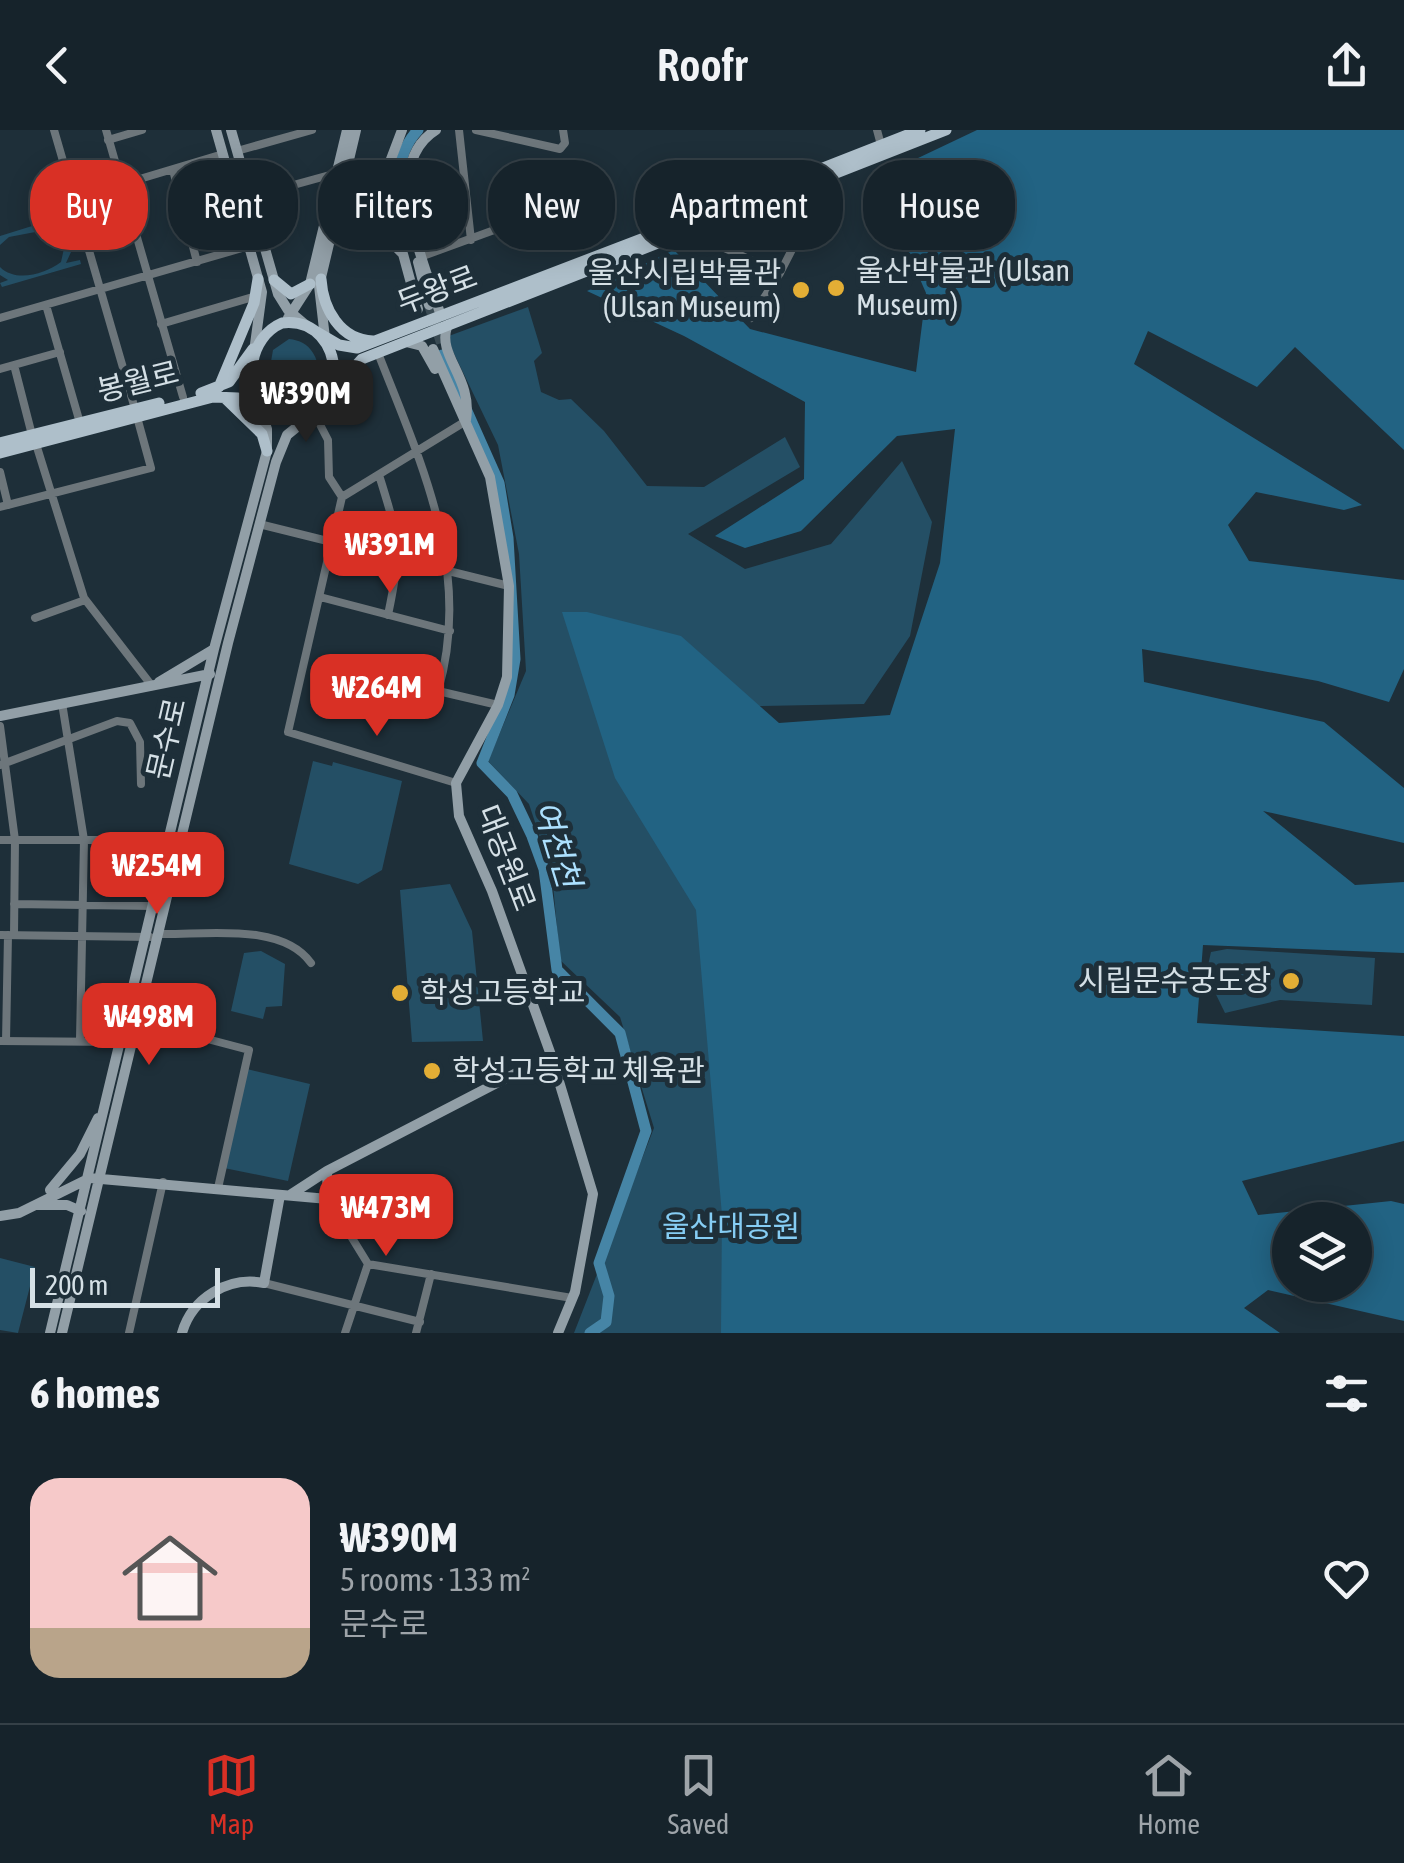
<!DOCTYPE html>
<html lang="en">
<head>
<meta charset="utf-8">
<style>
  body { margin:0; font-family:"Asap Condensed","Noto Sans KR",sans-serif; background:#1f2b33; color:#f1f3f6; height:100vh; display:flex; flex-direction:column; font-size:38px; white-space:nowrap }
  * { box-sizing:border-box; margin:0 }
  p { font-size:32px; color:#9ea4a9 }
  .icon { flex:none; width:55px; height:55px; fill:none; stroke:currentColor; stroke-width:2; stroke-linecap:round; stroke-linejoin:round }
  .map { position:relative; height:1203px; overflow:hidden }
  .details { display:flex; flex-direction:column; background:#16232b; flex:1 }
  .details>* { flex:none }
  .banner { position:absolute; left:30px; top:30px; width:1345px; height:90px; display:flex; gap:20px }
  .controls { position:absolute; left:1272px; top:1072px; display:grid; gap:20px }
  .controls a { display:grid; place-items:center; width:100px; height:100px; border-radius:50%; background:#16232b; box-shadow:0 5px 25px #0003,0 0 0 2px #354047; font-size:50px }
  .scale { position:absolute; left:30px; bottom:25px; width:190px; box-sizing:border-box; padding-left:10px; border:5px solid #d5e0e6; border-top:0; font-size:28px; line-height:35px; white-space:nowrap; color:#d5e0e6; -webkit-text-stroke:8px #1e2f39; paint-order:stroke }
  .price { position:absolute; translate:-50% -85px; padding:0 22px; border-radius:20px; background:#d93025; color:#fff; font-size:32px; line-height:65px; filter:drop-shadow(0 2px 5px #0008) }
  .price::after { content:''; position:absolute; left:50%; top:60px; width:30px; height:22px; margin-left:-15px; background:inherit; clip-path:polygon(0 0,100% 0,50% 100%) }
  .price.selected { background:#222; color:#fff }
  ul { padding:0; list-style:none }
  li { display:flex; align-items:center; gap:30px; height:250px; padding:0 30px }
  li span { display:grid; place-items:center; flex:none; width:280px; height:200px; border-radius:30px; color:#555 }
  li>.icon { margin-inline-start:auto }
  span .icon { width:120px; height:120px; fill:#fffc; stroke-width:1 }
  li b { font-size:42px }
  h2 { display:flex; justify-content:space-between; align-items:center; height:120px; padding:0 30px; font-size:42px }
  .pill { padding:0 35px; border-radius:40px; background:#16232b; box-shadow:0 5px 25px #0003,0 0 0 2px #354047; font-size:35px; line-height:90px }
  .pill.selected { background:#d93025; color:#fff }
  header { display:flex; justify-content:space-between; align-items:center; height:130px; padding:0 30px; background:#16232b; font-size:45px; font-weight:600 }
  .tabs { display:flex; justify-content:space-around; align-items:center; height:140px; border-top:2px solid #354047; background:#16232b; font-size:28px; color:#9ea4a9 }
  .tabs a { display:grid; justify-items:center; gap:5px }
  .tabs .selected { color:#d93025 }
  .map>svg:first-child { display:block }
  .green { fill:#244f65 }
  .forest { fill:#226383; fill-rule:evenodd }
  .lines { fill:none; stroke-linecap:round; stroke-linejoin:round }
  .river { stroke:#4685a6; stroke-width:11 }
  .secondary-tunnel { stroke:#394a53; stroke-width:10; stroke-dasharray:10 5; stroke-linecap:butt }
  .street { stroke:#6d767b; stroke-width:8 }
  .secondary { stroke:#929fa7; stroke-width:10 }
  .primary { stroke:#aebfca; stroke-width:11 }
  .poi-dot { fill:#e3ae35; stroke:#1e2f39; stroke-width:4 }
  .labels { text-anchor:middle; stroke-width:10; stroke-linejoin:round; paint-order:stroke }
  .poi-label { font-size:30px; fill:#d5e0e6; stroke:#1e2f39; text-anchor:start }
  .street-label { font-size:30px; fill:#d5e0e6; stroke:#1e2f39 }
  .park-label { font-size:30px; fill:#86cdf4; stroke:#1e2f39 }
  .water-label { font-size:32px; font-style:italic; fill:#ace0fe; stroke:#1e2f39 }
</style>
</head>
<body>
<header><svg class="icon" aria-label="back" viewBox="0 0 24 24"><path d="M15 5l-7 7 7 7"/></svg>Roofr<svg class="icon" aria-label="share" viewBox="0 0 24 24"><path d="M12 15V3M7 8l5-5 5 5M5 13v7h14v-7"/></svg></header>
<div class="map">
<svg width="1404" height="1203" viewBox="0 0 1404 1203">
  <rect width="100%" height="100%" fill="#1e2f39"/>
  <!-- green -->
  <path class="green" d="M45 92 68 105 71 122 66 133 80 130 81 134 2 157 0 153 8 150 0 145V137C16 153 45 144 61 132L65 114 51 99 9 107 0 115V106Z
    M528 177 542 223 534 231 541 262 559 270 571 269 604 301 647 356 704 357 785 307 800 337 688 404 745 439 831 414 902 331 932 392 910 506 864 574 759 576 847 1203H574L654 998 620 887 560 830 552 744 529 674 488 631 526 541 519 424 498 315 446 207Z
    M289 209C313 211 321 232 319 254L301 271 278 268 268 249 273 220Z
    M313 631 332 636 333 632 402 651 382 740 358 754 289 734Z
    M450 754 472 801 483 911 412 912 400 760Z
    M1227 819 1375 828 1372 875 1280 870 1225 883 1206 844 1211 822Z
    M261 821 285 834 282 876 266 877 263 889 231 881 244 823Z
    M247 939 310 954 288 1051 224 1038Z
    M0 1128 35 1137 18 1203 0 1200Z"/>
  <!-- forest -->
  <path class="forest" d="M977 0H1404V320L1295 217 1257 257 1148 201 1134 234 1362 375 1344 380 1256 362 1228 395 1249 431 1404 450V539L1389 572 1318 551 1142 519 1144 552 1324 592 1404 658V713L1263 681 1355 755 1404 752V823L1203 815 1197 893 1404 906V1011L1242 1051 1258 1085 1391 1071 1404 1074V1191L1268 1160 1244 1178 1280 1203H721L722 1085 696 780 615 648 562 482H587L681 506 779 593 890 585 940 433 955 299 897 306 801 401 745 418 715 406 804 349 805 272 684 206 587 161 674 120 750 199 916 242 926 163 876 48ZM1355 1090V1155H1290V1090Z"/>
  <g class="lines">
    <!-- river -->
    <path class="river" d="M408 107C401 69 389 31 418 0
      M442 225 499 353 508 408 515 529 509 565 482 633 512 664 532 706 544 739 557 840 620 903 646 1001 599 1133 609 1166 606 1192 590 1203"/>
    <!-- secondary-tunnel -->
    <path class="secondary-tunnel" d="M429 175 442 216"/>
    <!-- street -->
    <path class="street" d="M54 0 135 279
      M106 0 183 267
      M459 0 471 110
      M476 0 560 19 565 13 563 0
      M877 0 881 15
      M108 10 142 0
      M237 21 312 0
      M173 40 197 132
      M250 67 337 43
      M73 69 223 24
      M688 101 691 103 780 143 800 104 792 74 700 106
      M423 126 530 87
      M46 175 80 293
      M0 188 249 116
      M751 188 780 143
      M161 194 256 166
      M378 223C421 333 473 441 438 561L498 575
      M14 235 32 305
      M0 239 60 222
      M314 283 328 310 329 347 342 367 288 602 456 653
      M36 314 84 468 152 556
      M0 342 8 375
      M379 345C399 409 402 418 388 485
      M342 367 466 291
      M0 377 151 338 137 287
      M259 394 509 456
      M320 467 450 501
      M35 488 85 470
      M62 573 84 710 80 910
      M0 596 15 710 14 805
      M0 635 117 591 130 593 140 612 141 654
      M0 710H169
      M14 774 154 776
      M160 804C205 805 282 792 311 833
      M0 805 150 807
      M139 891 249 920 218 1058
      M0 911 120 912
      M6 911 8 805
      M328 1069 368 1134 345 1203
      M368 1134 572 1168
      M264 1153 420 1192
      M129 1203 163 1052
      M416 1203 431 1144"/>
    <!-- secondary -->
    <path class="secondary" d="M216 0 262 162 254 222
      M231 0 278 164 288 180 307 196
      M402 0 385 45 396 117 403 124 418 179
      M436 0C379 35 425 135 441 186
      M418 132 429 175
      M288 188 310 154 347 0
      M447 197C437 226 473 248 466 290
      M325 208 319 156 356 0
      M406 212 422 216 435 239
      M433 219 490 347 509 456 507 547 498 575 456 653 459 686 492 761 551 925 593 1064 575 1162 558 1203
      M159 552 214 519
      M0 586 210 544
      M50 1060 80 1024 98 988
      M290 1065 327 1041
      M36 1075H67L81 1081
      M0 1086 19 1083 90 1048 328 1069 327 1041 551 925
      M50 1203 214 519 267 321V299L258 272
      M62 1203 228 513 276 332 287 305 313 284
      M182 1203C192 1168 228 1146 264 1153L280 1065"/>
    <!-- primary -->
    <path class="primary" d="M321 149C323 179 340 210 373 211
      M274 150 291 164 310 154
      M310 198 339 215 357 218C545 147 733 74 920 0
      M219 257 254 173 258 149
      M332 262 362 229 946 0
      M201 263 229 252 253 219
      M225 268 262 304 267 321
      M0 313 159 273
      M0 323 213 267 238 268 281 286C353 301 350 185 282 193 249 207 242 255 267 279"/>
  </g>
  <!-- markers -->
  <g class="poi-dot">
    <circle cx="836" cy="158" r="10"/>
    <circle cx="801" cy="160" r="10"/>
    <circle cx="1291" cy="851" r="10"/>
    <circle cx="400" cy="863" r="10"/>
    <circle cx="432" cy="941" r="10"/>
  </g>
  <g class="labels">
    <!-- poi labels -->
    <g class="poi-label">
      <text x="856" y="151">울산박물관 (Ulsan<tspan x="856" dy="34">Museum)</tspan></text>
      <text x="781" y="153" text-anchor="end">울산시립박물관<tspan x="781" dy="34">(Ulsan Museum)</tspan></text>
      <text x="1271" y="861" text-anchor="end">시립문수궁도장</text>
      <text x="420" y="873">학성고등학교</text>
      <text x="452" y="951">학성고등학교 체육관</text>
    </g>
    <!-- street labels -->
    <g class="street-label">
      <text transform="translate(437 160) rotate(-21)" y="10">두왕로</text>
      <text transform="translate(138 252) rotate(-14)" y="10">봉월로</text>
      <text transform="translate(167 609) rotate(-77)" y="10">문수로</text>
      <text transform="translate(506 728) rotate(69)" y="10">대공원로</text>
    </g>
    <!-- park labels -->
    <g class="park-label">
      <text x="731" y="1107">울산대공원</text>
    </g>
    <!-- water labels -->
    <g class="water-label">
      <text transform="translate(557 714) rotate(73)" y="11">여천천</text>
    </g>
  </g>
</svg>
<div class="controls">
<a><svg class="icon" aria-label="layers" viewBox="0 0 24 24"><path d="M12 4l9 5-9 5-9-5zM3 14l9 5 9-5"/></svg></a>
</div>
<div class="scale">200 m</div>
<b class="price selected" style="left:306px;top:315px">₩390M</b>
<b class="price" style="left:390px;top:466px">₩391M</b>
<b class="price" style="left:377px;top:609px">₩264M</b>
<b class="price" style="left:157px;top:787px">₩254M</b>
<b class="price" style="left:149px;top:938px">₩498M</b>
<b class="price" style="left:386px;top:1129px">₩473M</b>
<div class="banner">
<a class="pill selected">Buy</a>
<a class="pill">Rent</a>
<a class="pill">Filters</a>
<a class="pill">New</a>
<a class="pill">Apartment</a>
<a class="pill">House</a>
</div>
</div>
<section class="details">
<h2>6 homes<svg class="icon" aria-label="filters" viewBox="0 0 24 24"><path d="M4 7h16M4 17h16"/><circle cx="9" cy="7" r="2"/><circle cx="15" cy="17" r="2"/></svg></h2>
<ul>
<li><span style="background:linear-gradient(#f6c9c9 75%,#b9a48a 0)"><svg class="icon" aria-label="home" viewBox="0 0 24 24"><path d="M3 11l9-7 9 7M6 9v11h12V9"/></svg></span><div><b>₩390M</b><p>5 rooms · 133 m²</p><p>문수로</p></div><svg class="icon" aria-label="heart" viewBox="0 0 24 24"><path d="M12 20l-8-8c-3-5 5-10 8-4 3-6 11-1 8 4z"/></svg></li>
</ul>
</section>
<nav class="tabs">
<a class="selected"><svg class="icon" aria-label="map" viewBox="0 0 24 24"><path d="M3 6l6-2 6 2 6-2v14l-6 2-6-2-6 2zM9 4v14M15 6v14"/></svg>Map</a>
<a><svg class="icon" aria-label="saved" viewBox="0 0 24 24"><path d="M7 4h10v16l-5-4-5 4z"/></svg>Saved</a>
<a><svg class="icon" aria-label="home" viewBox="0 0 24 24"><path d="M3 11l9-7 9 7M6 9v11h12V9"/></svg>Home</a>
</nav>
</body>
</html>
